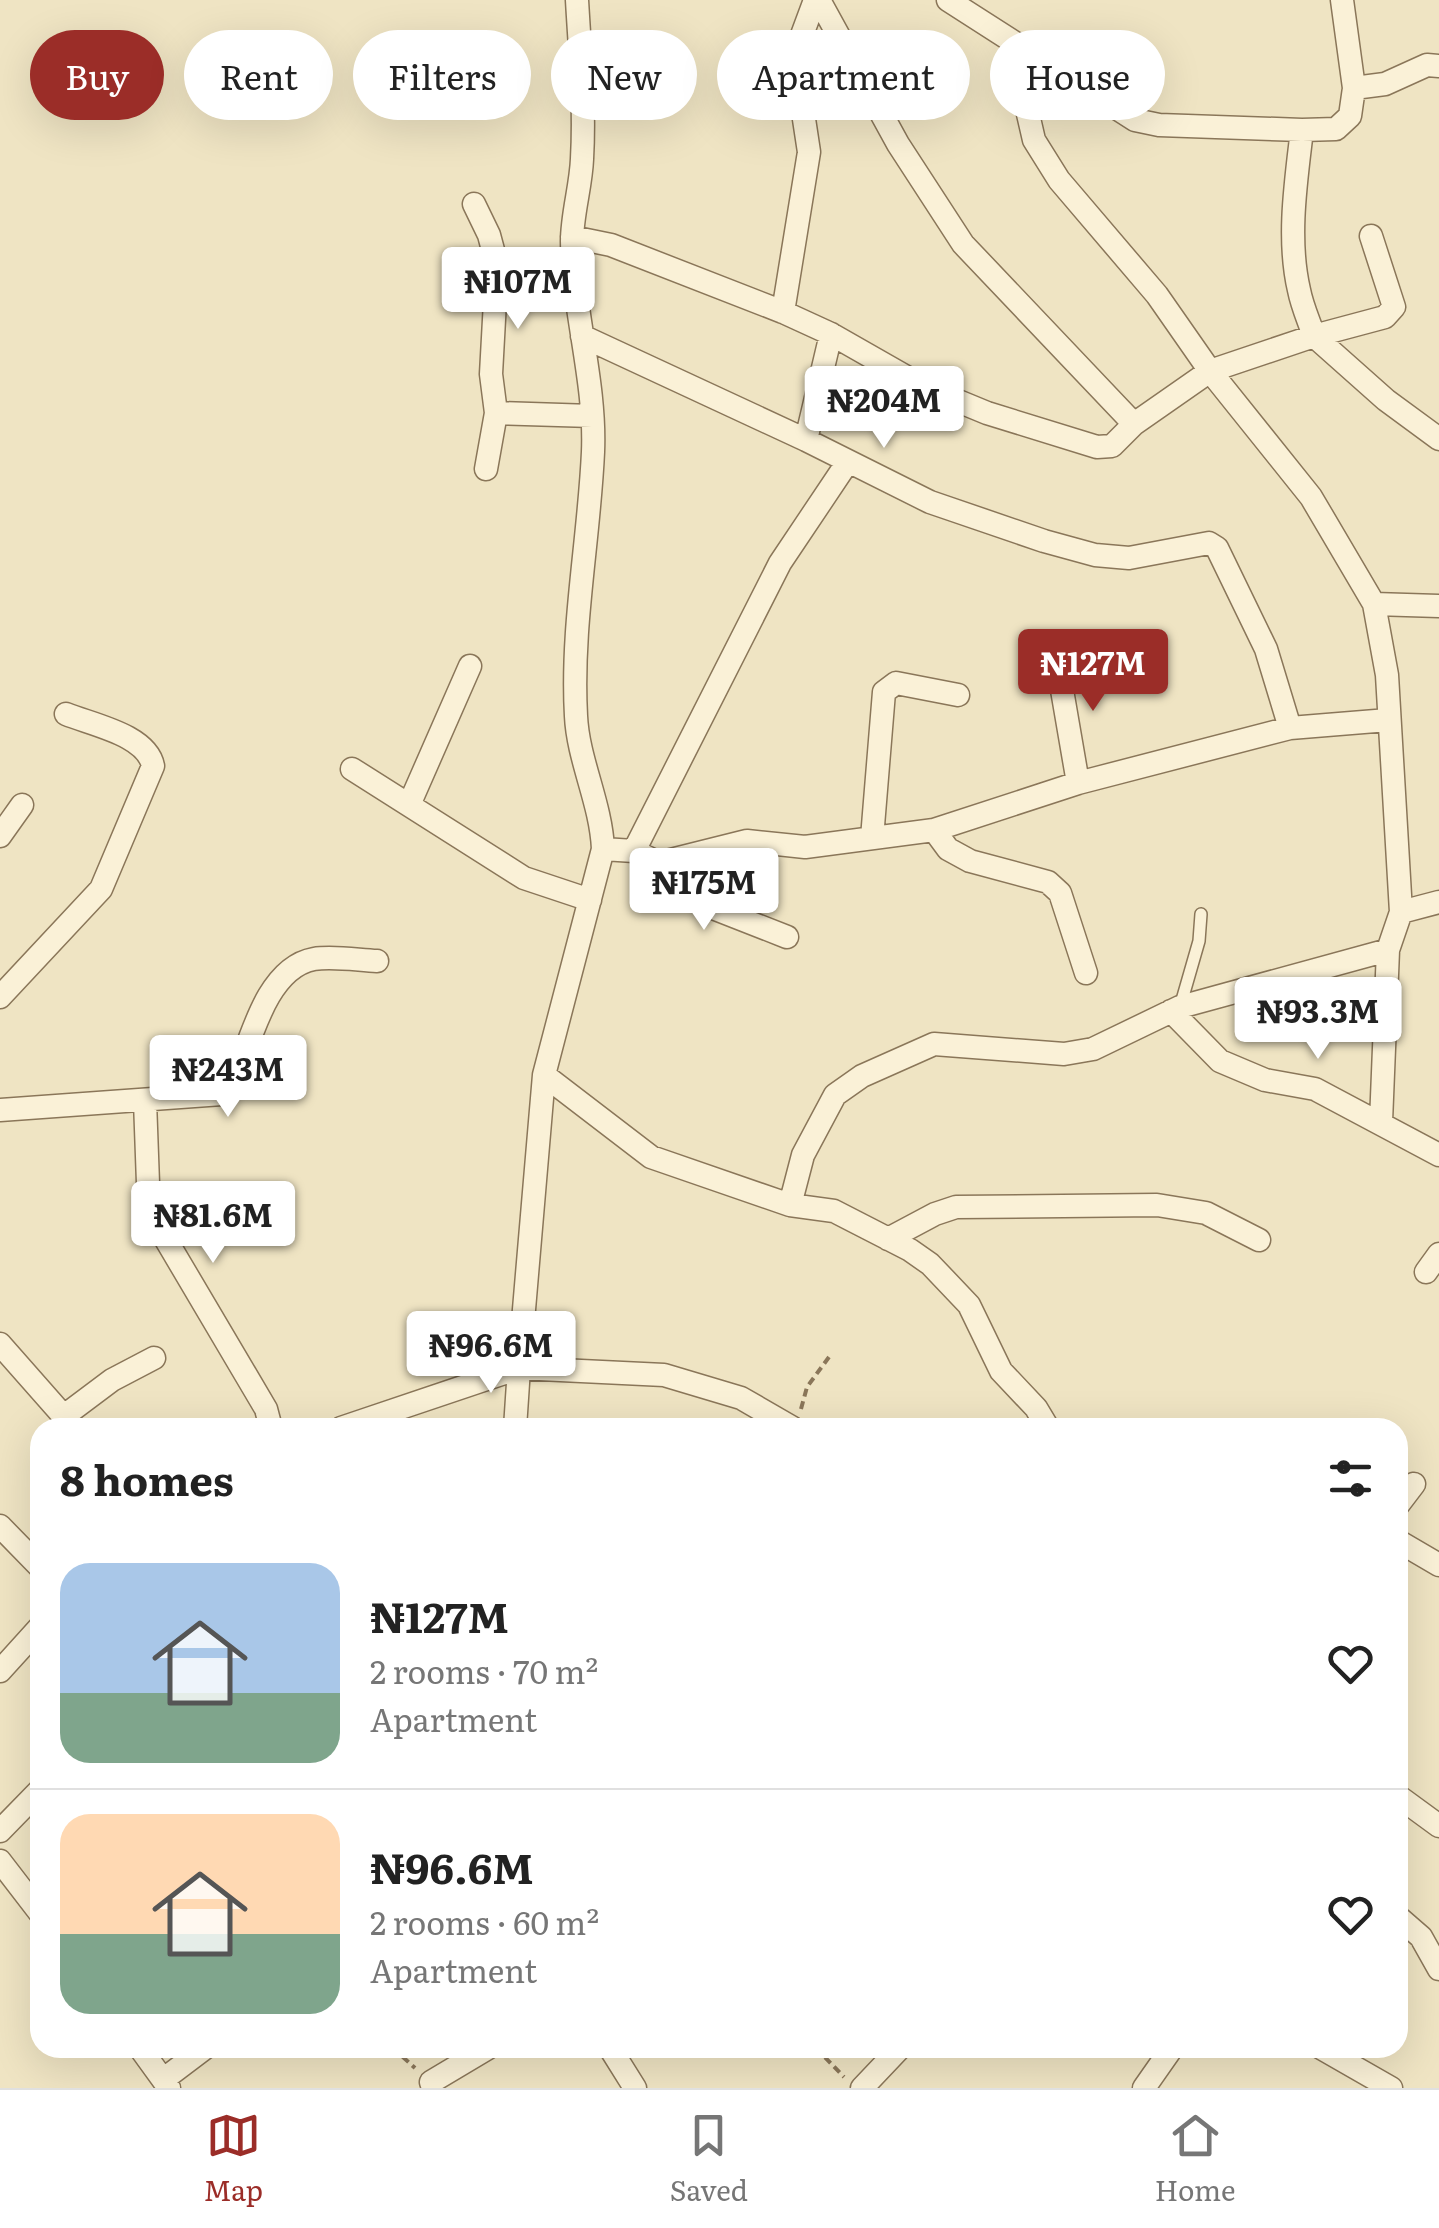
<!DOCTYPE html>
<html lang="en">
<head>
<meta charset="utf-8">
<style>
  body { margin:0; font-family:Literata,serif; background:#f6f6f6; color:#222; height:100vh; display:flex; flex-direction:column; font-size:38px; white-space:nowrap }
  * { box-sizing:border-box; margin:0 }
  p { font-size:32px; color:#767676 }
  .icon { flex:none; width:55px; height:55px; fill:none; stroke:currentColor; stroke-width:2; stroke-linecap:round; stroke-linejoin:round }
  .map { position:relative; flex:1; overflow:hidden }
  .side { position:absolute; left:30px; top:1418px; width:1378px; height:640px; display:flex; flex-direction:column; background:#fff; border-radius:30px; box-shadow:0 10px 40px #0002 }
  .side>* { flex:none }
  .guide { position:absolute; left:30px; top:30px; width:1380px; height:90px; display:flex; gap:20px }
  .price { position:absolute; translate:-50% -85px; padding:0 22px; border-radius:10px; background:#fff; color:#222; font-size:32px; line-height:65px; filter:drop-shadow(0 2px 5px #0008) }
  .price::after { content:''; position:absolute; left:50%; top:60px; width:30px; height:22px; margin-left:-15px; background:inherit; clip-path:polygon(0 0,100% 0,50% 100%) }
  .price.on { background:#9b2d28; color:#fff }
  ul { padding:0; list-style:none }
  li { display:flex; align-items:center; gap:30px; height:250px; padding:0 30px }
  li+li { border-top:2px solid #e0e0e0 }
  li span { display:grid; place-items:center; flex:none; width:280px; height:200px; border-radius:30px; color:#555 }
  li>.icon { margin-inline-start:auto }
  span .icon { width:120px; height:120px; fill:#fffc; stroke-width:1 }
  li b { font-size:42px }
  h2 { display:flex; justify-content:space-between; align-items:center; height:120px; padding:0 30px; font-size:42px }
  .pill { padding:0 35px; border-radius:45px; background:#fff; box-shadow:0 10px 40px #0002; font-size:35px; line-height:90px }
  .pill.on { background:#9b2d28; color:#fff }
  .menu { display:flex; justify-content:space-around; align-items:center; height:140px; border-top:2px solid #e0e0e0; background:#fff; font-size:28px; color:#767676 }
  .menu a { display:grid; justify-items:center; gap:5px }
  .menu .on { color:#9b2d28 }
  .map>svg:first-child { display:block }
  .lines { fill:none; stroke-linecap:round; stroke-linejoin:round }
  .service-casing { stroke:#8a7659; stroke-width:14 }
  .minor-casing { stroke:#8a7659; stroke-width:25 }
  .path { stroke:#8a7659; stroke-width:4; stroke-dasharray:8 5; stroke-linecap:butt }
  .service { stroke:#faf1d7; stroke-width:11 }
  .minor { stroke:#faf1d7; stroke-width:22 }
</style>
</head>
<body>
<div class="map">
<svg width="1439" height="2088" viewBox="0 0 1439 2088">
  <rect width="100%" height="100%" fill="#efe4c3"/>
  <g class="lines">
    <!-- service casing -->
    <g class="service-casing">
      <path id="service" d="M1180 1007 1199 941 1201 914"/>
    </g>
    <!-- minor casing -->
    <g class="minor-casing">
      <path id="minor" d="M819 0 898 144 963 244 1134 424
        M948 0 1135 120 1159 125 1302 130C1296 181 1287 239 1299 290 1302 306 1309 321 1314 336L1210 371 1311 497 1374 604 1439 606
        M1354 88 1385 84 1427 65 1439 66
        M1302 130 1336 129 1350 116 1354 88 1342 0
        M474 204 489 235 497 265 491 374 496 413 486 469
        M1371 236 1394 307 1385 317 1314 336 1386 400 1439 439
        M572 237 611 245 783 312 831 334 924 387 987 413 1097 447 1112 446 1134 424 1210 371 1157 295 1059 180 1034 140 1028 114 1023 49
        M783 312 809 152 797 73 799 43 815 0
        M582 336 806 440 930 502 1044 541 1095 555 1129 558 1209 543 1217 548 1266 649 1290 728
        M496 413 592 416
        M806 440 831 334
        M1056 655 1078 783
        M352 769 524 878 590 900
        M409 805 470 666
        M934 830 948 849 970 861 1048 882 1060 893 1086 973
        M0 836 22 805
        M872 838 884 692 896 683 958 695
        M603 849 634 851 659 863 747 841 805 847 934 830 1078 783 1290 728 1388 720
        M634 851 780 563 847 463
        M659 863 708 906 787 937
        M1401 912 1439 902
        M0 997 101 889 153 766C147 735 93 725 66 714
        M1171 1011 1220 1061 1265 1080 1315 1089 1439 1155
        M544 1075 651 1157 790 1205 834 1211 910 1250 930 1264 969 1305 1001 1371 1036 1408 1048 1428
        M145 1101 149 1211 266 1409 271 1428
        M0 1110 222 1094 232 1087C249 1048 264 968 314 959 333 956 357 960 377 961
        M1381 1122 1388 950
        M790 1205 803 1155 835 1095 862 1076 934 1044 1064 1054 1093 1049 1180 1007 1388 950 1401 912 1387 675 1374 604
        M888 1239 935 1214 956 1207 1157 1205 1206 1213 1259 1240
        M1426 1272 1439 1254
        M0 1344 74 1428
        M64 1416 112 1380 154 1358
        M341 1428 519 1368 544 1075 603 849C601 803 578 760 576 716 571 627 589 541 593 452 596 382 573 312 572 241 572 214 581 186 582 159 585 106 580 53 577 0
        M515 1428 519 1368 664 1375 741 1398 793 1428
        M1398 1505 1414 1484
        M0 1526 40 1567
        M1398 1541 1439 1565
        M0 1671 40 1627
        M1398 1796 1439 1826
        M0 1831 40 1790
        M0 1861 40 1913
        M1398 1917 1421 1937 1439 1969
        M140 2048 169 2088
        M610 2048 635 2088
        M1321 2048 1391 2088
        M164 2079 205 2048
        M433 2088 431 2082 488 2048
        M862 2088 900 2048
        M1144 2088 1172 2048"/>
    </g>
    <!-- path -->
    <path class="path" d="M801 1409 807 1387 829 1357
      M393 2048 415 2068
      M816 2048 844 2077"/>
    <!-- service -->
    <use href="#service" class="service"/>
    <!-- minor -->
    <use href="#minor" class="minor"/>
  </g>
</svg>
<b class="price" style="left:518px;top:332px">₦107M</b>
<b class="price" style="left:884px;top:451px">₦204M</b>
<b class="price on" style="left:1093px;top:714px">₦127M</b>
<b class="price" style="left:704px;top:933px">₦175M</b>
<b class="price" style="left:1318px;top:1062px">₦93.3M</b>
<b class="price" style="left:228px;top:1120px">₦243M</b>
<b class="price" style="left:213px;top:1266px">₦81.6M</b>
<b class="price" style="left:491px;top:1396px">₦96.6M</b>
<div class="guide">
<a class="pill on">Buy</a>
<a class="pill">Rent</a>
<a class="pill">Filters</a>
<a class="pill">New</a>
<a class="pill">Apartment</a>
<a class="pill">House</a>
</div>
<section class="side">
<h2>8 homes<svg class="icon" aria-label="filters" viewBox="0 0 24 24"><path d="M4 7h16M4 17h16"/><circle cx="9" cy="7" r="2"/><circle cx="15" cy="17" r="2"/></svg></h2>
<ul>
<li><span style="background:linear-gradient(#a9c7e8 65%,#7fa58c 0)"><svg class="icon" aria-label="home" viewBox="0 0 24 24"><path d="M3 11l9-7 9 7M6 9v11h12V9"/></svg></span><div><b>₦127M</b><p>2 rooms · 70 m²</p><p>Apartment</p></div><svg class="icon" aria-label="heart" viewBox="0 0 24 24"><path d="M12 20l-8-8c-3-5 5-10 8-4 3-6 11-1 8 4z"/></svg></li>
<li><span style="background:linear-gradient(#ffd9b3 60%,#7fa58c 0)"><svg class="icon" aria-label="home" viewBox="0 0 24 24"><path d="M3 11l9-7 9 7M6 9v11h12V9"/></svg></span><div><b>₦96.6M</b><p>2 rooms · 60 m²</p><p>Apartment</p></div><svg class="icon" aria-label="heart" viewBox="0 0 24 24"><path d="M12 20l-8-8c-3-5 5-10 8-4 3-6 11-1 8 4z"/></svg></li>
</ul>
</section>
</div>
<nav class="menu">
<a class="on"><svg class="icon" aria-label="map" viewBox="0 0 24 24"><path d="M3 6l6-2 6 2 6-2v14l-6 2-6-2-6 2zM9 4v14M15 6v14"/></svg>Map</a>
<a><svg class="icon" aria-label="saved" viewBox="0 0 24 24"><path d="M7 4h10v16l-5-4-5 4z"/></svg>Saved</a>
<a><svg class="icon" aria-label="home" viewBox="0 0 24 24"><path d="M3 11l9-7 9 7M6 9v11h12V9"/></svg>Home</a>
</nav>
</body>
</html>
